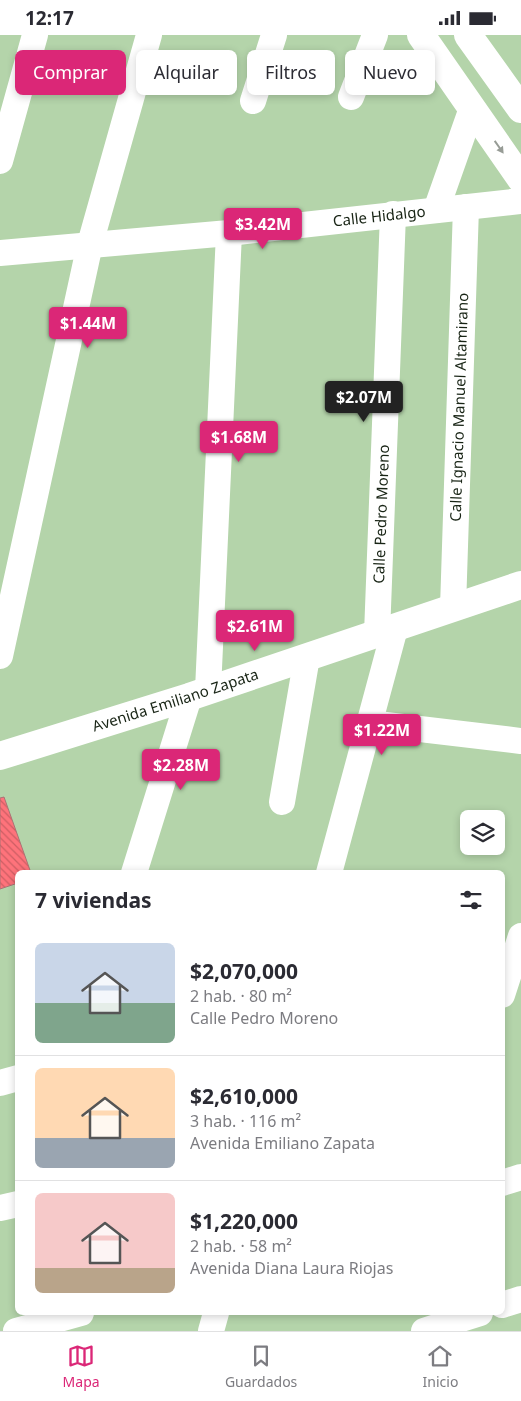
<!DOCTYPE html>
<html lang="es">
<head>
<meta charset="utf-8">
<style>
  body { margin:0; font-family:"Noto Sans",sans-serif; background:#f7f7f7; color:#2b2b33; height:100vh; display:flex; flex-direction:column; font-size:19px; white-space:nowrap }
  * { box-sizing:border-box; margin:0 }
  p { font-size:16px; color:#7c7c81 }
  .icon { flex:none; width:28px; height:28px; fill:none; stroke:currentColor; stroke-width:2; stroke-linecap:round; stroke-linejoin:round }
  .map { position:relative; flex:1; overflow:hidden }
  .side { position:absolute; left:15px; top:835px; width:490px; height:445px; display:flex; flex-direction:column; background:#fff; border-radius:8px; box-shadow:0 2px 8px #0003 }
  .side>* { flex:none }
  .banner { position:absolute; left:15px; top:15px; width:491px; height:45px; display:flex; gap:10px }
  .fabs { position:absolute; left:460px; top:775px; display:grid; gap:10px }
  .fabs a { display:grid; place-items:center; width:45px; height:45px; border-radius:8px; background:#fff; box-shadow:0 2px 8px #0003; font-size:25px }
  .price { position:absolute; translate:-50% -42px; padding:0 11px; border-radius:5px; background:#db2777; color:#fff; font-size:16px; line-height:32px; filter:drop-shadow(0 1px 2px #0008) }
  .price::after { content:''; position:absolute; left:50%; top:30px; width:15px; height:11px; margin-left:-8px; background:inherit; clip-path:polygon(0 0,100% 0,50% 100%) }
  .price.selected { background:#222; color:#fff }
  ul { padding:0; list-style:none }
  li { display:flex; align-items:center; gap:15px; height:125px; padding:0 20px }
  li+li { border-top:1px solid #e1e1e2 }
  li span { display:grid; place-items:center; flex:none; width:140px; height:100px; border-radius:8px; color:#555 }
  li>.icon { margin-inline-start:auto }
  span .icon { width:60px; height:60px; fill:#fffc; stroke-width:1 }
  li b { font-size:21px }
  h2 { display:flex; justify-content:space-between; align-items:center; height:60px; padding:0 20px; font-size:21px }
  .chip { padding:0 18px; border-radius:8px; background:#fff; box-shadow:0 2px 8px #0003; font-size:18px; line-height:45px }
  .chip.selected { background:#db2777; color:#fff }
  .status { display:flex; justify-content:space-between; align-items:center; height:35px; padding:0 25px; background:#fff; direction:ltr }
  .status svg { height:14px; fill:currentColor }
  .dock { display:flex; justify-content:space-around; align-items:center; height:70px; border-top:1px solid #e1e1e2; background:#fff; font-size:14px; color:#7c7c81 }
  .dock a { display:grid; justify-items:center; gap:2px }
  .dock .selected { color:#db2777 }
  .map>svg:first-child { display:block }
  .building { fill:url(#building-back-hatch); stroke:#a97475 }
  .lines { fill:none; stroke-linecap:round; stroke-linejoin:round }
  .minor { stroke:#fff; stroke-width:26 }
  .major { stroke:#fff; stroke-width:28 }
  .oneway { fill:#979c96 }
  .labels { text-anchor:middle; stroke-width:4; stroke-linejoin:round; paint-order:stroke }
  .street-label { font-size:15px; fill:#182415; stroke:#c1e1b7 }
</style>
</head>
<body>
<div class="status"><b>12:17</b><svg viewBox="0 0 49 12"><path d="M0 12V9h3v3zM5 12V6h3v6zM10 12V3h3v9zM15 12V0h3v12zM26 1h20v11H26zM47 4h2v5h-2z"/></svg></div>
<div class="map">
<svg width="521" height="1296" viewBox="0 0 521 1296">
  <defs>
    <pattern id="building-back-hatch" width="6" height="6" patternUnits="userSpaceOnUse" patternTransform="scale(1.25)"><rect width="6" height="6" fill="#fe737b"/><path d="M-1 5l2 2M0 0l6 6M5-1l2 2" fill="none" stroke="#cd5e64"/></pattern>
  </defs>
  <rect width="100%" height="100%" fill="#b4d4aa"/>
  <!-- building -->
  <path class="building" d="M4 762 31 838H18V848L0 854V763Z"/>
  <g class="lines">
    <!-- minor -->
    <g class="minor">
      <path d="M351 62 375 0"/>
      <path d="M253 66 274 0"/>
      <path d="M0 126 35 0"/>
      <path d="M436 175 472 73"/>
      <path id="s1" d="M0 218 229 198 521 166"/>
      <path id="s2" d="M453 573 466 172"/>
      <path id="s3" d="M377 599 393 179"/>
      <path d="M0 621 90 209 149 0"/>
      <path d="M208 655 229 198"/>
      <path d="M369 688 521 706"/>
      <path d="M282 767 307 622"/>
      <path d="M134 838 189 662"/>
      <path d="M329 838 395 593"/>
      <path d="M502 960 521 901"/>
      <path d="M0 1048 18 1043"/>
      <path d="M502 1148 521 1142"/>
      <path d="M0 1173 18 1169"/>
      <path d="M502 1270 521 1264"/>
      <path d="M16 1296 81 1278"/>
      <path d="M211 1296 216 1278"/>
      <path d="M424 1296 480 1278"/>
    </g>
    <!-- major -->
    <g class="major">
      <path d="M421 0 521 144"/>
      <path d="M468 0 521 74"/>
      <path id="s4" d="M0 721 189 662 521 550"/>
    </g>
  </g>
  <!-- one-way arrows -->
  <defs><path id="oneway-solid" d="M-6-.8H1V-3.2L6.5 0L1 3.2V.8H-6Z" transform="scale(1.25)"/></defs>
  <use class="oneway" href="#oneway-solid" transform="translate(499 112) rotate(55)"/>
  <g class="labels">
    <!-- street labels -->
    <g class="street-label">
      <text dy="5" stroke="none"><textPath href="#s1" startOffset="381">Calle Hidalgo</textPath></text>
      <text dy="5" stroke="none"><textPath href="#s2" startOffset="201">Calle Ignacio Manuel Altamirano</textPath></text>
      <text dy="5" stroke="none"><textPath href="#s3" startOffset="120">Calle Pedro Moreno</textPath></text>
      <text dy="5" stroke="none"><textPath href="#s4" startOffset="184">Avenida Emiliano Zapata</textPath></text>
    </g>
  </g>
</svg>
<div class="fabs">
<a><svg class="icon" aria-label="layers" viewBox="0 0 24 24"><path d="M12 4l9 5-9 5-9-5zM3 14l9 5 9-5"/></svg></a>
</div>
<b class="price" style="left:263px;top:215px">$3.42M</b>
<b class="price" style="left:88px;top:314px">$1.44M</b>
<b class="price selected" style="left:364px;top:388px">$2.07M</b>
<b class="price" style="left:239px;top:428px">$1.68M</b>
<b class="price" style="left:255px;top:617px">$2.61M</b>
<b class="price" style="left:382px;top:721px">$1.22M</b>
<b class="price" style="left:181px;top:756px">$2.28M</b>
<div class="banner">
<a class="chip selected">Comprar</a>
<a class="chip">Alquilar</a>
<a class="chip">Filtros</a>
<a class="chip">Nuevo</a>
</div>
<section class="side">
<h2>7 viviendas<svg class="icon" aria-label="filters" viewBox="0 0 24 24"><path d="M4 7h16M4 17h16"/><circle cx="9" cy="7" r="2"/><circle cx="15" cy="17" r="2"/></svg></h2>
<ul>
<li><span style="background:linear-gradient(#c9d6e8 60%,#7fa58c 0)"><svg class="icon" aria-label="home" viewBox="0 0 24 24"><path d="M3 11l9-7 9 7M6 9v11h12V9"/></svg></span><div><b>$2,070,000</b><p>2 hab. · 80 m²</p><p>Calle Pedro Moreno</p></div></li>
<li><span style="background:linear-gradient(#ffd9b3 70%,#9aa5b1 0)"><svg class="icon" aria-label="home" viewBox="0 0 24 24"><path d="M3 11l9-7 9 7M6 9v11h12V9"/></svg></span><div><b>$2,610,000</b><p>3 hab. · 116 m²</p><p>Avenida Emiliano Zapata</p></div></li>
<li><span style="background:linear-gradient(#f6c9c9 75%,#b9a48a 0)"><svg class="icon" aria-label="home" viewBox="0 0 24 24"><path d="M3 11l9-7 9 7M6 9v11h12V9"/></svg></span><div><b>$1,220,000</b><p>2 hab. · 58 m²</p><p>Avenida Diana Laura Riojas</p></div></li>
</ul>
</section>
</div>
<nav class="dock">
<a class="selected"><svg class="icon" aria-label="map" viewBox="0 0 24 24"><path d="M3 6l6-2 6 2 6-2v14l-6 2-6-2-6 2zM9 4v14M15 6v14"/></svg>Mapa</a>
<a><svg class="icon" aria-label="saved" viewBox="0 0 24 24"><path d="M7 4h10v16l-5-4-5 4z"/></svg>Guardados</a>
<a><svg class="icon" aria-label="home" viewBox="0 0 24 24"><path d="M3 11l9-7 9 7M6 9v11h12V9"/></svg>Inicio</a>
</nav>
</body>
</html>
